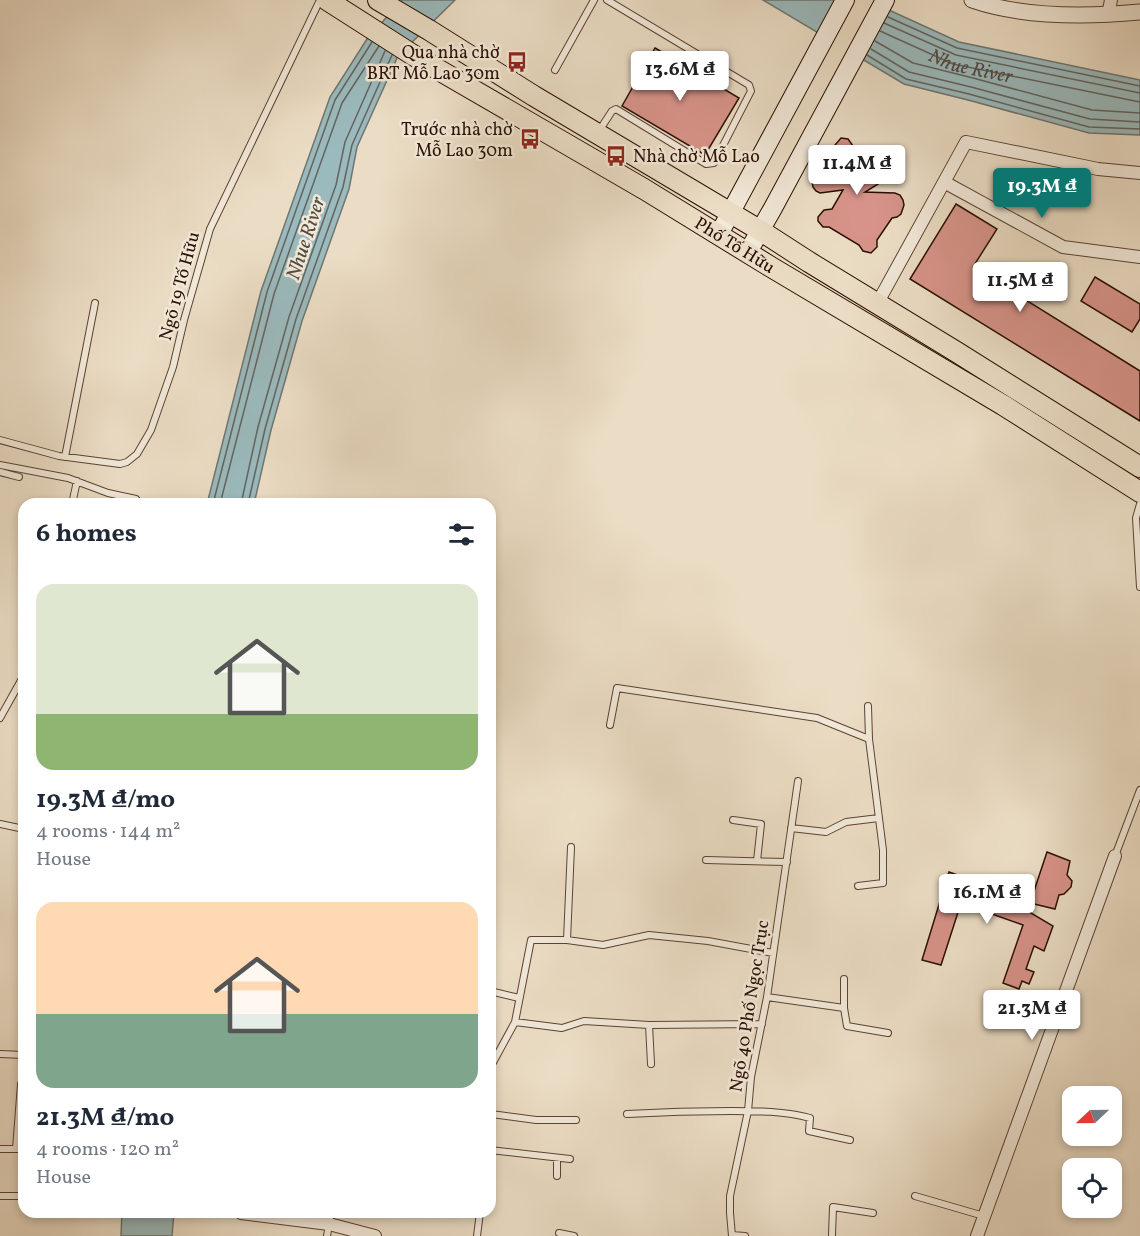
<!DOCTYPE html>
<html lang="en">
<head>
<meta charset="utf-8">
<style>
  body { margin:0; font-family:Vollkorn,serif; background:#f2f2f3; color:#1f2937; height:100vh; display:flex; flex-direction:column; font-size:22px; white-space:nowrap }
  * { box-sizing:border-box; margin:0 }
  p { font-size:20px; color:#747a83 }
  .icon { flex:none; width:33px; height:33px; fill:none; stroke:currentColor; stroke-width:2; stroke-linecap:round; stroke-linejoin:round }
  .map { position:relative; flex:1; overflow:hidden }
  .panel { position:absolute; left:18px; top:498px; width:478px; height:720px; display:flex; flex-direction:column; background:#fff; border-radius:18px; box-shadow:0 3px 9px #0003 }
  .panel>* { flex:none }
  .needle { width:39px; rotate:248deg }
  .tools { position:absolute; left:1062px; top:1086px; display:grid; gap:12px }
  .tools a { display:grid; place-items:center; width:60px; height:60px; border-radius:12px; background:#fff; box-shadow:0 3px 9px #0003; font-size:30px }
  .price { position:absolute; translate:-50% -51px; padding:0 14px; border-radius:6px; background:#fff; color:#222; font-size:20px; line-height:39px; filter:drop-shadow(0 2px 3px #0008) }
  .price::after { content:''; position:absolute; left:50%; top:36px; width:18px; height:14px; margin-left:-9px; background:inherit; clip-path:polygon(0 0,100% 0,50% 100%) }
  .price.on { background:#0f766e; color:#fff }
  ul { padding:0; list-style:none }
  li { display:grid; align-content:center; gap:12px; height:318px; padding:0 18px }
  li span { display:grid; place-items:center; height:186px; border-radius:18px; color:#555 }
  li>.icon { margin-inline-start:auto }
  span .icon { width:108px; height:108px; fill:#fffc; stroke-width:1 }
  li b { font-size:26px }
  h2 { display:flex; justify-content:space-between; align-items:center; height:72px; padding:0 18px; font-size:26px }
  .map>svg:first-child { display:block }
  .water { fill:#9bbabd; stroke:#6e7672; stroke-width:1.5 }
  .pier { fill:#ebddc5 }
  .lines { fill:none; stroke-linecap:round; stroke-linejoin:round }
  .shore { stroke:#636460; stroke-width:1.5 }
  .building { fill:#d79389; stroke:#2b0f02; stroke-width:1.5 }
  .service-casing { stroke:#5b4233; stroke-width:8 }
  .minor-casing { stroke:#5b4233; stroke-width:14 }
  .tertiary-casing { stroke:#5b4233; stroke-width:17 }
  .secondary-casing { stroke:#2b0f02; stroke-width:20 }
  .primary-casing { stroke:#2b0f02; stroke-width:22 }
  .service { stroke:#f2e9d9; stroke-width:6 }
  .minor { stroke:#f2e9d9; stroke-width:12 }
  .tertiary { stroke:#f2e9d9; stroke-width:15 }
  .secondary { stroke:#f2e9d9; stroke-width:18 }
  .primary { stroke:#ebddc5; stroke-width:20 }
  .labels { text-anchor:middle; stroke-width:5; stroke-linejoin:round; paint-order:stroke }
  .poi-label { font-size:18px; fill:#2b0f02; stroke:#f2e9d9; text-anchor:end }
  .street-label { font-size:18px; fill:#2b0f02; stroke:#f2e9d9 }
  .water-label { font-size:20px; font-style:italic; fill:#524b43; stroke:#f2e9d9 }
</style>
</head>
<body>
<div class="map">
<svg width="1140" height="1236" viewBox="0 0 1140 1236">
  <rect width="100%" height="100%" fill="#ebddc5"/>
  <filter id="stains"><feTurbulence type="fractalNoise" baseFrequency=".00333" numOctaves="4"/><feColorMatrix values="0 0 0 0 .2 0 0 0 0 .09 0 0 0 0 .02 0 0 0 .5 -.17"/></filter>
  <radialGradient id="worn" r=".72"><stop offset=".6" stop-color="#630" stop-opacity="0"/><stop offset="1" stop-color="#630" stop-opacity=".3"/></radialGradient>
  <!-- water -->
  <path class="water" d="M402 0H455L398 56 357 147 349 189 302 321 271 430 254 504H207L261 291 330 97 367 39Z
    M763 0H867L959 42 1140 80V135L1089 133 968 100 904 84Z
    M122 1212H174L172 1236H121Z"/>
  <!-- pier -->
  <path class="pier" d="M845 0H874L883 4 854 58 823 40Z"/>
  <g class="lines">
    <!-- shore -->
    <g class="shore">
      <path d="M888 17 957 48 1140 86"/>
      <path d="M884 23 956 55 1140 93"/>
      <path id="s1" d="M880 31 953 64 1140 102"/>
      <path d="M875 41 913 63 973 78 1092 110 1140 113"/>
      <path d="M871 49 909 72 971 87 1090 119 1140 122"/>
      <path d="M867 55 906 79 969 94 1089 127 1140 129"/>
      <path d="M213 504 267 292 335 100 372 42"/>
      <path d="M220 504 274 294 342 103 379 46"/>
      <path d="M241 504 258 427 289 317 336 185 345 142 385 51"/>
      <path d="M248 504 265 429 296 319 343 187 352 145 392 55"/>
    </g>
  </g>
  <!-- building -->
  <path class="building" d="M655 48 739 98 705 155 622 106Z
    M841 138 848 139 853 146 881 163 888 164 893 170V174L891 176 865 192 895 193 900 195 903 200 904 205 901 214 897 217 892 218 877 240V247L871 253 863 251 859 245 829 227H823L818 221V217L824 210 832 209 843 190 820 193 816 191 813 187 812 182 813 176 818 173H822L835 149V145Z
    M956 204 997 229 973 267 1140 371V421L910 279Z
    M1095 277 1140 304V319L1132 332 1081 301Z
    M1047 852 1070 861 1067 875 1072 881 1071 887 1064 894 1059 895 1055 909 1030 903Z
    M949 872 1001 891 999 894 1053 926 1044 951 1034 946 1026 969 1034 972 1029 984 1022 981 1019 989 1003 983 1023 925 961 903 941 965 922 960Z"/>
  <g class="lines">
    <!-- service casing -->
    <g class="service-casing">
      <path id="service" d="M555 70 594 0
        M599 131 612 111 616 109 706 164 714 163 751 91 749 85 607 0
        M0 440 59 456 120 464 127 462 137 454 151 430 173 367 184 320 210 229 320 0
        M65 457 95 303
        M0 465 68 478 108 493 136 499 140 504
        M0 472 19 477
        M72 504 77 481
        M1140 504 1136 518 1140 587
        M868 706 869 739
        M0 718 24 675
        M610 725 617 688 817 718 869 739 883 850V883L858 886
        M733 820 761 824 757 861
        M0 824 24 829
        M791 828 826 832 846 822 879 818
        M1115 856 1140 790
        M706 860 787 862
        M567 940 571 847
        M490 991 519 998
        M767 997 844 1008 847 1026 888 1033
        M844 1008V979
        M515 1022 562 1028 584 1021 649 1025 762 1024
        M649 1025 651 1064
        M0 1054 24 1055
        M490 1068 515 1022 531 940H567L603 945 649 935 708 941 773 953
        M490 1101 491 1117
        M491 1114 536 1120H576
        M627 1114C662 1112 696 1111 731 1111 757 1111 785 1111 810 1118L809 1131 850 1140
        M0 1149H24
        M16 1149 21 1084
        M490 1150 570 1159
        M557 1176V1159
        M0 1196H24
        M915 1196 984 1216
        M559 1233 574 1236
        M732 1235 745 1236
        M832 1235 833 1207 873 1213
        M327 1236 331 1212
        M477 1236 480 1212
        M732 1236 730 1213V1196L748 1111 751 1077 767 997 798 781"/>
    </g>
    <!-- minor casing -->
    <g class="minor-casing">
      <path id="minor" d="M1108 15 1111 0
        M944 182 1063 247 1140 257
        M877 304 966 142 1098 169 1140 173
        M241 1213 329 1224 375 1236
        M977 1236 1115 856"/>
    </g>
    <!-- tertiary casing -->
    <g class="tertiary-casing">
      <path id="tertiary" d="M972 0C1024 18 1086 17 1140 12"/>
    </g>
    <!-- secondary casing -->
    <g class="secondary-casing">
      <path id="secondary" d="M719 234 845 0
        M748 252 773 208 885 0"/>
    </g>
    <!-- primary casing -->
    <g class="primary-casing">
      <g id="primary">
        <path id="s2" d="M327 0 413 55 644 189 771 267 1003 405 1140 492"/>
        <path d="M378 0 429 30 534 96 761 231 809 262 955 351 1140 467"/>
      </g>
    </g>
    <!-- service -->
    <use href="#service" class="service"/>
    <!-- minor -->
    <use href="#minor" class="minor"/>
    <!-- tertiary -->
    <use href="#tertiary" class="tertiary"/>
    <!-- secondary -->
    <use href="#secondary" class="secondary"/>
    <!-- primary -->
    <use href="#primary" class="primary"/>
  </g>
  <!-- icons -->
  <defs>
    <g id="bus-bare" transform="scale(1.62)"><path d="M-5-6H5V4H4V6H2V4H-2V6H-4V4H-5ZM-3.5-4V0h7V-4ZM-3.5 1.2v1.5H-2V1.2ZM2 1.2v1.5H3.5V1.2Z" fill="#8f2418" stroke="#f2e9d9" stroke-width="2.5" paint-order="stroke"/></g>
  </defs>
  <g fill-rule="evenodd">
    <use href="#bus-bare" x="517" y="62"/>
    <use href="#bus-bare" x="530" y="139"/>
    <use href="#bus-bare" x="616" y="156"/>
  </g>
  <g class="labels">
    <!-- poi labels -->
    <g class="poi-label">
      <text x="500" y="58">Qua nhà chờ<tspan x="500" dy="21">BRT Mỗ Lao 30m</tspan></text>
      <text x="513" y="135">Trước nhà chờ<tspan x="513" dy="21">Mỗ Lao 30m</tspan></text>
      <text x="633" y="162" text-anchor="start">Nhà chờ Mỗ Lao</text>
    </g>
    <!-- street labels -->
    <g class="street-label">
      <text dy="6" stroke="none"><textPath href="#s2" startOffset="476">Phố Tố Hữu</textPath></text>
      <text transform="translate(179 286) rotate(-75)" y="6">Ngõ 19 Tố Hữu</text>
      <text transform="translate(749 1006) rotate(-81)" y="6">Ngõ 40 Phố Ngọc Trục</text>
    </g>
    <!-- water labels -->
    <g class="water-label">
      <text dy="7" stroke="none"><textPath href="#s1" startOffset="98">Nhue River</textPath></text>
      <text transform="translate(305 238) rotate(-72)" y="7">Nhue River</text>
    </g>
  </g>
  <rect width="100%" height="100%" filter="url(#stains)"/>
  <rect width="100%" height="100%" fill="url(#worn)"/>
</svg>
<div class="tools">
<a><svg class="needle" viewBox="-14 -14 28 28"><path d="M0-13l5 13h-10z" fill="#e53935"/><path d="M0 13l5-13h-10z" fill="#747a83"/></svg></a>
<a><svg class="icon" aria-label="locate" viewBox="0 0 24 24"><circle cx="12" cy="12" r="6"/><path d="M12 2v4M12 18v4M2 12h4M18 12h4"/></svg></a>
</div>
<b class="price" style="left:680px;top:102px">13.6M ₫</b>
<b class="price" style="left:857px;top:196px">11.4M ₫</b>
<b class="price on" style="left:1042px;top:219px">19.3M ₫</b>
<b class="price" style="left:1020px;top:313px">11.5M ₫</b>
<b class="price" style="left:987px;top:925px">16.1M ₫</b>
<b class="price" style="left:1032px;top:1041px">21.3M ₫</b>
<section class="panel">
<h2>6 homes<svg class="icon" aria-label="filters" viewBox="0 0 24 24"><path d="M4 7h16M4 17h16"/><circle cx="9" cy="7" r="2"/><circle cx="15" cy="17" r="2"/></svg></h2>
<ul>
<li><span style="background:linear-gradient(#dfe7d0 70%,#8fb573 0)"><svg class="icon" aria-label="home" viewBox="0 0 24 24"><path d="M3 11l9-7 9 7M6 9v11h12V9"/></svg></span><div><b>19.3M ₫/mo</b><p>4 rooms · 144 m²</p><p>House</p></div></li>
<li><span style="background:linear-gradient(#ffd9b3 60%,#7fa58c 0)"><svg class="icon" aria-label="home" viewBox="0 0 24 24"><path d="M3 11l9-7 9 7M6 9v11h12V9"/></svg></span><div><b>21.3M ₫/mo</b><p>4 rooms · 120 m²</p><p>House</p></div></li>
</ul>
</section>
</div>
</body>
</html>
